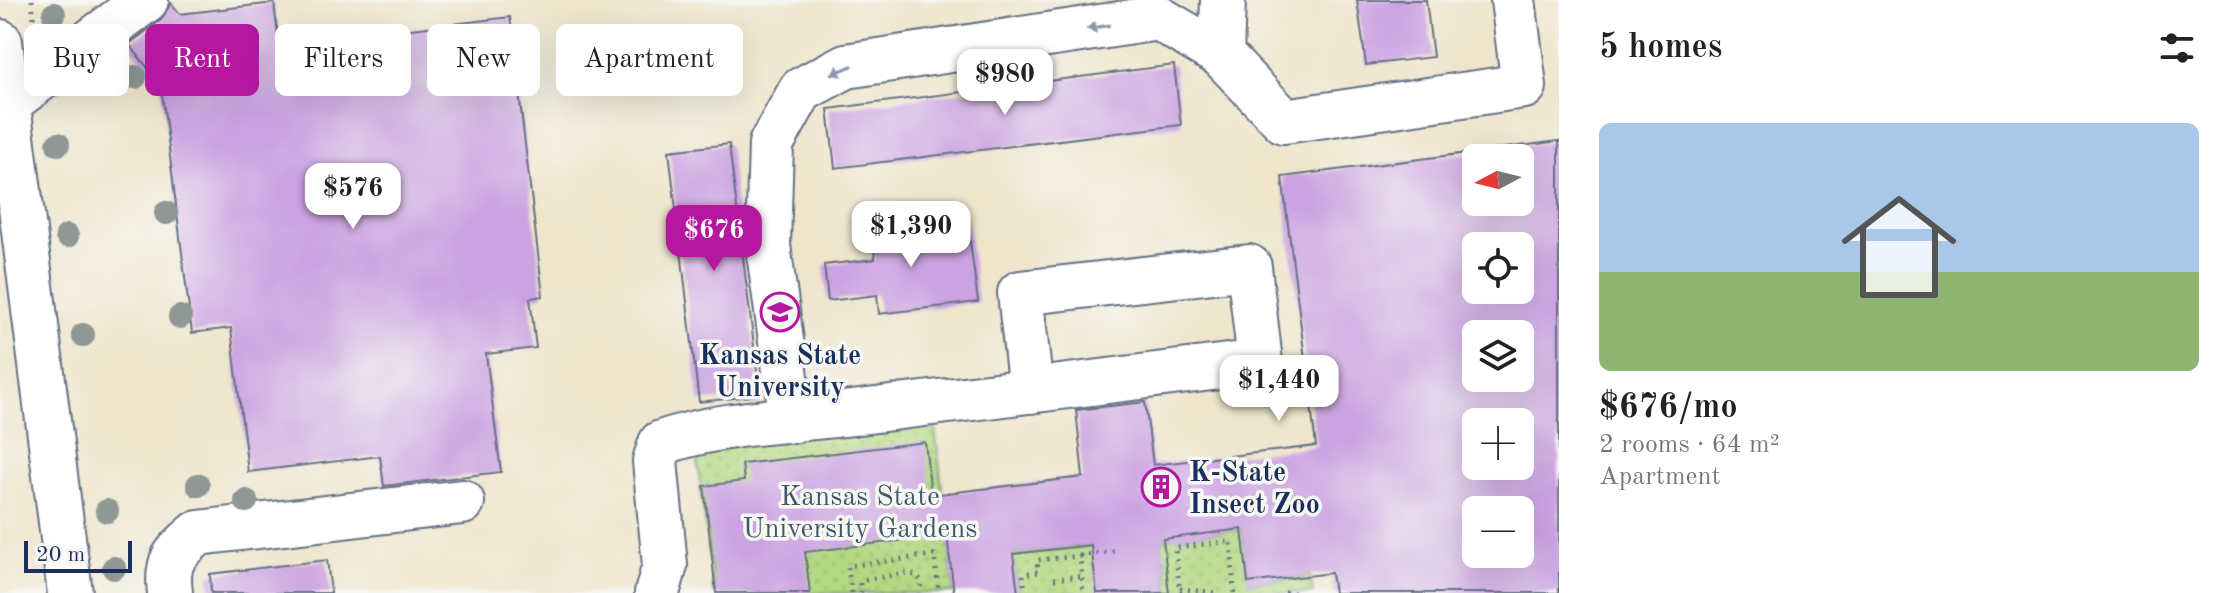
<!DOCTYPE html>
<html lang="en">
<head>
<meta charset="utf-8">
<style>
  body { margin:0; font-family:"Old Standard TT",serif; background:#f2f2f2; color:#222; height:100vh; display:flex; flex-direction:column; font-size:30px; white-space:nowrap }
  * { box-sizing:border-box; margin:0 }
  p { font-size:26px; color:#767676 }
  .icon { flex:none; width:44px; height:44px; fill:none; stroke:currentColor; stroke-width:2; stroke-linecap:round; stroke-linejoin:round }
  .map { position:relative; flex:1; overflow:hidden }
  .side { display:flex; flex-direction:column; background:#fff; width:680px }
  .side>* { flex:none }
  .guide { position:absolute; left:24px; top:24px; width:760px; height:72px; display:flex; gap:16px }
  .needle { width:52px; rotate:263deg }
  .controls { position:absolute; left:1462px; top:144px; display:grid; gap:16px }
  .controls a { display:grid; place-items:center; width:72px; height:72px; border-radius:12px; background:#fff; box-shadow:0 8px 32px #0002; font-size:40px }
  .scale { position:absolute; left:24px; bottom:20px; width:108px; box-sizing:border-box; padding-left:8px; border:4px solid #1b2f5e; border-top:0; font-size:22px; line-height:28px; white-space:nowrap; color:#1b2f5e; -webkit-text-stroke:6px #f6f6f2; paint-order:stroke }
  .price { position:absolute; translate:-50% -68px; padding:0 18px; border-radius:16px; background:#fff; color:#222; font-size:26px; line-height:52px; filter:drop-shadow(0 2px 4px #0008) }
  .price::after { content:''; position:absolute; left:50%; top:48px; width:24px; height:18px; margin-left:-12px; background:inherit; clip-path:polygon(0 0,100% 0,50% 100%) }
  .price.on { background:#b5179e; color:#fff }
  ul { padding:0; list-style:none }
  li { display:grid; align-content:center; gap:16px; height:424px; padding:0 40px }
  li span { display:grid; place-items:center; height:248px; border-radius:12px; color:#555 }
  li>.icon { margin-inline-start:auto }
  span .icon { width:144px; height:144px; fill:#fffc; stroke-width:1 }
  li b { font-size:34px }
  h2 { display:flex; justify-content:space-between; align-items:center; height:96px; padding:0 40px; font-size:34px }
  .chip { padding:0 28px; border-radius:12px; background:#fff; box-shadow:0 8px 32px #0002; font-size:28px; line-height:72px }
  .chip.on { background:#b5179e; color:#fff }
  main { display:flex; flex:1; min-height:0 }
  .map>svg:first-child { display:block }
  .garden { fill:url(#garden-dots); stroke:#678470; stroke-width:2 }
  .building { fill:#cba2e2; fill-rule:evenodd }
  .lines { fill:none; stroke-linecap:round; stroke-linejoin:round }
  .minor-casing { stroke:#656f84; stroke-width:48 }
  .path { stroke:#656f84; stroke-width:5; stroke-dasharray:2 6; stroke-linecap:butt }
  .minor { stroke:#fff; stroke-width:44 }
  .tree { fill:#8f9894 }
  .oneway { fill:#8d97ae }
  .labels { text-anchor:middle; stroke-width:7; stroke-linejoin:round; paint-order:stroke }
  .poi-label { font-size:28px; font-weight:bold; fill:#1b2f5e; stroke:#f6f6f2 }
  .park-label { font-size:28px; fill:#415967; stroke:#f6f6f2 }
</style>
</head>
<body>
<main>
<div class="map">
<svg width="1559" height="593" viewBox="0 0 1559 593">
  <defs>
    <pattern id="garden-dots" width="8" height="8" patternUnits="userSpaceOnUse" patternTransform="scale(2)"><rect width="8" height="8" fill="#b3d881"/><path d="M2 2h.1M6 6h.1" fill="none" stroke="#99ba72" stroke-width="1.8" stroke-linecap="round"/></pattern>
  </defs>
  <rect width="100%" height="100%" fill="#f6f6f2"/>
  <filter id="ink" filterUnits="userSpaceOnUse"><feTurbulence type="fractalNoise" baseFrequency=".0125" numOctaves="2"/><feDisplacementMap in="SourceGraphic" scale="16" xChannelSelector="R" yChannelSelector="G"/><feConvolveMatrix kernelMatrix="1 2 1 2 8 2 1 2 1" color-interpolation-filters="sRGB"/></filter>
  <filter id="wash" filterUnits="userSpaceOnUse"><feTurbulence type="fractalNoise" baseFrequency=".006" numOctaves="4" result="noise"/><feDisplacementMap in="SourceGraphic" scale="32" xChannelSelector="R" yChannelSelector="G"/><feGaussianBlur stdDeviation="1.8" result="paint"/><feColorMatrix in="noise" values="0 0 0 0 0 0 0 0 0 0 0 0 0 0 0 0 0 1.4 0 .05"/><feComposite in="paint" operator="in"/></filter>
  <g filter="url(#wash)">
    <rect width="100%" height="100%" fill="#eee5cb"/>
    <!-- garden -->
    <path class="garden" d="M934 419 954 593H714L696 450Z
      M1242 529 1249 583 1310 576 1313 593H1169L1165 558 1140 560 1138 541Z
      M1118 542 1097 593H1018L1013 554Z"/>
    <g id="blocks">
      <!-- building -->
      <path class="building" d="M1357 0H1426L1433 57 1366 65Z
        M171 3 180 14 274 3 279 45 510 17 543 296 530 298 536 348 486 354 501 472 384 486 380 456 248 472 231 328 192 333 161 85 129 44 161 20Z
        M1174 65 1181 125 835 168 828 109Z
        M1559 141V593H1334L1331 573 1248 583 1242 529 1163 539 1169 593H1097L1091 545 1013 554 1018 593H954L947 535 805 552 810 593H716L704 486 744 481 742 464 925 442 931 495 1083 477 1076 410 1145 402 1153 465 1316 446 1282 177ZM1476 158H1520V202H1476ZM1476 246H1520V290H1476ZM1476 334H1520V378H1476ZM1476 422H1520V466H1476ZM1476 510H1520V554H1476Z
        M729 144 760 395 699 402 669 151Z
        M967 218 978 302 879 314 877 295 828 301 824 265 875 259 872 230Z
        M327 560 331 593H211L210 574Z"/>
    </g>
  </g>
  <g filter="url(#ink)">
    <use href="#blocks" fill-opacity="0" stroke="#656f84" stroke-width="2"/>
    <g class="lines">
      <!-- minor casing -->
      <g class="minor-casing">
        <path id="minor" d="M1223 0 1221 55 1284 121 1524 86 1513 0
          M0 42 70 593
          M8 103 146 0
          M792 421 768 245 771 144 801 90 846 66 1158 18 1221 55
          M170 593C166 560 174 554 198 533L462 502
          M657 593 665 565 655 461 661 443C723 421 795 421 860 412 993 395 1126 379 1260 362L1249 267 1020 293 1031 391"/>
      </g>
      <!-- path -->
      <path class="path" d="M32 0 34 20
        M1080 556 1119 550
        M1054 579 1082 576
        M1180 589 1217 593
        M851 593 848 566 934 555 939 593
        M861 593 860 583 864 580 905 573 916 575 922 582 919 593
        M1025 593 1023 574 1038 572 1037 560 1080 556 1083 593
        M1180 593 1175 548 1231 541 1234 593
        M1285 593H1295"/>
      <!-- minor -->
      <use href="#minor" class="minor"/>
    </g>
    <!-- trees -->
    <g class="tree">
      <circle cx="54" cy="14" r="12"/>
      <circle cx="135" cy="77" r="12"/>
      <circle cx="58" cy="144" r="12"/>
      <circle cx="166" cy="213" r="12"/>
      <circle cx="67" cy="236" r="12"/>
      <circle cx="180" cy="317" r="12"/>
      <circle cx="83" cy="335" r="12"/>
      <circle cx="198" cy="485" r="12"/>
      <circle cx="246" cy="501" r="12"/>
      <circle cx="107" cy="511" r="12"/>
      <circle cx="114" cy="568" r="12"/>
    </g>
    <!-- one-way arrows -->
    <defs><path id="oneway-solid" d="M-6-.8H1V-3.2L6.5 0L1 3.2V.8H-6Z" transform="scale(2)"/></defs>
    <g class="oneway">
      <use href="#oneway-solid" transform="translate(1098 27) rotate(171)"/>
      <use href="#oneway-solid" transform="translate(842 70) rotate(158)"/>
    </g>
  </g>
  <!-- icons -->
  <defs>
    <g id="university-ring" transform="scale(2)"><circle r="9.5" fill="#f6f6f2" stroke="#b5179e" stroke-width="1.5"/><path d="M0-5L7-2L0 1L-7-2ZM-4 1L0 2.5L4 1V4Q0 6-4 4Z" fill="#b5179e"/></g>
    <g id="building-ring" transform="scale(2)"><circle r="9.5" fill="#f6f6f2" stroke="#b5179e" stroke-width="1.5"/><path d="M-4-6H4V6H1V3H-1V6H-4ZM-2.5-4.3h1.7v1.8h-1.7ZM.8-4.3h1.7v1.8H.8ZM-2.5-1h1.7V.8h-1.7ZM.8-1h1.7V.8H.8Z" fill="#b5179e"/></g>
  </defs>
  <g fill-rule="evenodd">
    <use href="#university-ring" x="780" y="312"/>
    <use href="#building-ring" x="1161" y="487"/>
  </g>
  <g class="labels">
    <!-- poi labels -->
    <g class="poi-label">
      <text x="780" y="364">Kansas State<tspan x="780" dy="32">University</tspan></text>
      <text x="1189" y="481" text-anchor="start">K-State<tspan x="1189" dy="32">Insect Zoo</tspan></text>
    </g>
    <!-- park labels -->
    <g class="park-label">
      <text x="860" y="505">Kansas State<tspan x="860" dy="32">University Gardens</tspan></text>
    </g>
  </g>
</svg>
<div class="controls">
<a><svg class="needle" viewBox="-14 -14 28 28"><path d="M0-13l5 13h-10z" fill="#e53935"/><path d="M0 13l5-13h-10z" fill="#767676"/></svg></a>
<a><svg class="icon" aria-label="locate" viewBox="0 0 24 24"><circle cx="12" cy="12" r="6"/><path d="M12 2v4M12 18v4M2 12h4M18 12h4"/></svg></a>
<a><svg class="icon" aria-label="layers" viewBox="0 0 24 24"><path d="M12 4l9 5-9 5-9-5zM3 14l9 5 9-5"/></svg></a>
<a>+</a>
<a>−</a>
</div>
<div class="scale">20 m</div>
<b class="price" style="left:1005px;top:117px">$980</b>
<b class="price" style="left:353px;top:231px">$576</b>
<b class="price" style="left:911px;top:269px">$1,390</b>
<b class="price on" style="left:714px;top:273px">$676</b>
<b class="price" style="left:1279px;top:423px">$1,440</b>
<div class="guide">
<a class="chip">Buy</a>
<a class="chip on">Rent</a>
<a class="chip">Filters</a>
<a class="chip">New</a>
<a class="chip">Apartment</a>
</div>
</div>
<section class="side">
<h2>5 homes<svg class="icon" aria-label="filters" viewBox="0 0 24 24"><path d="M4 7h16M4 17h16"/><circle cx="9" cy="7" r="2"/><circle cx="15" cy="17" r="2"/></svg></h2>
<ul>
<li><span style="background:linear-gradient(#a9c7e8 60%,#8fb573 0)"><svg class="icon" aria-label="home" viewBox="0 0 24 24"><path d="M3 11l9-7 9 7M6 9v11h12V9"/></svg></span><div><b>$676/mo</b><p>2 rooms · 64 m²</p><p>Apartment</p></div></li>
</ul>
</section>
</main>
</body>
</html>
